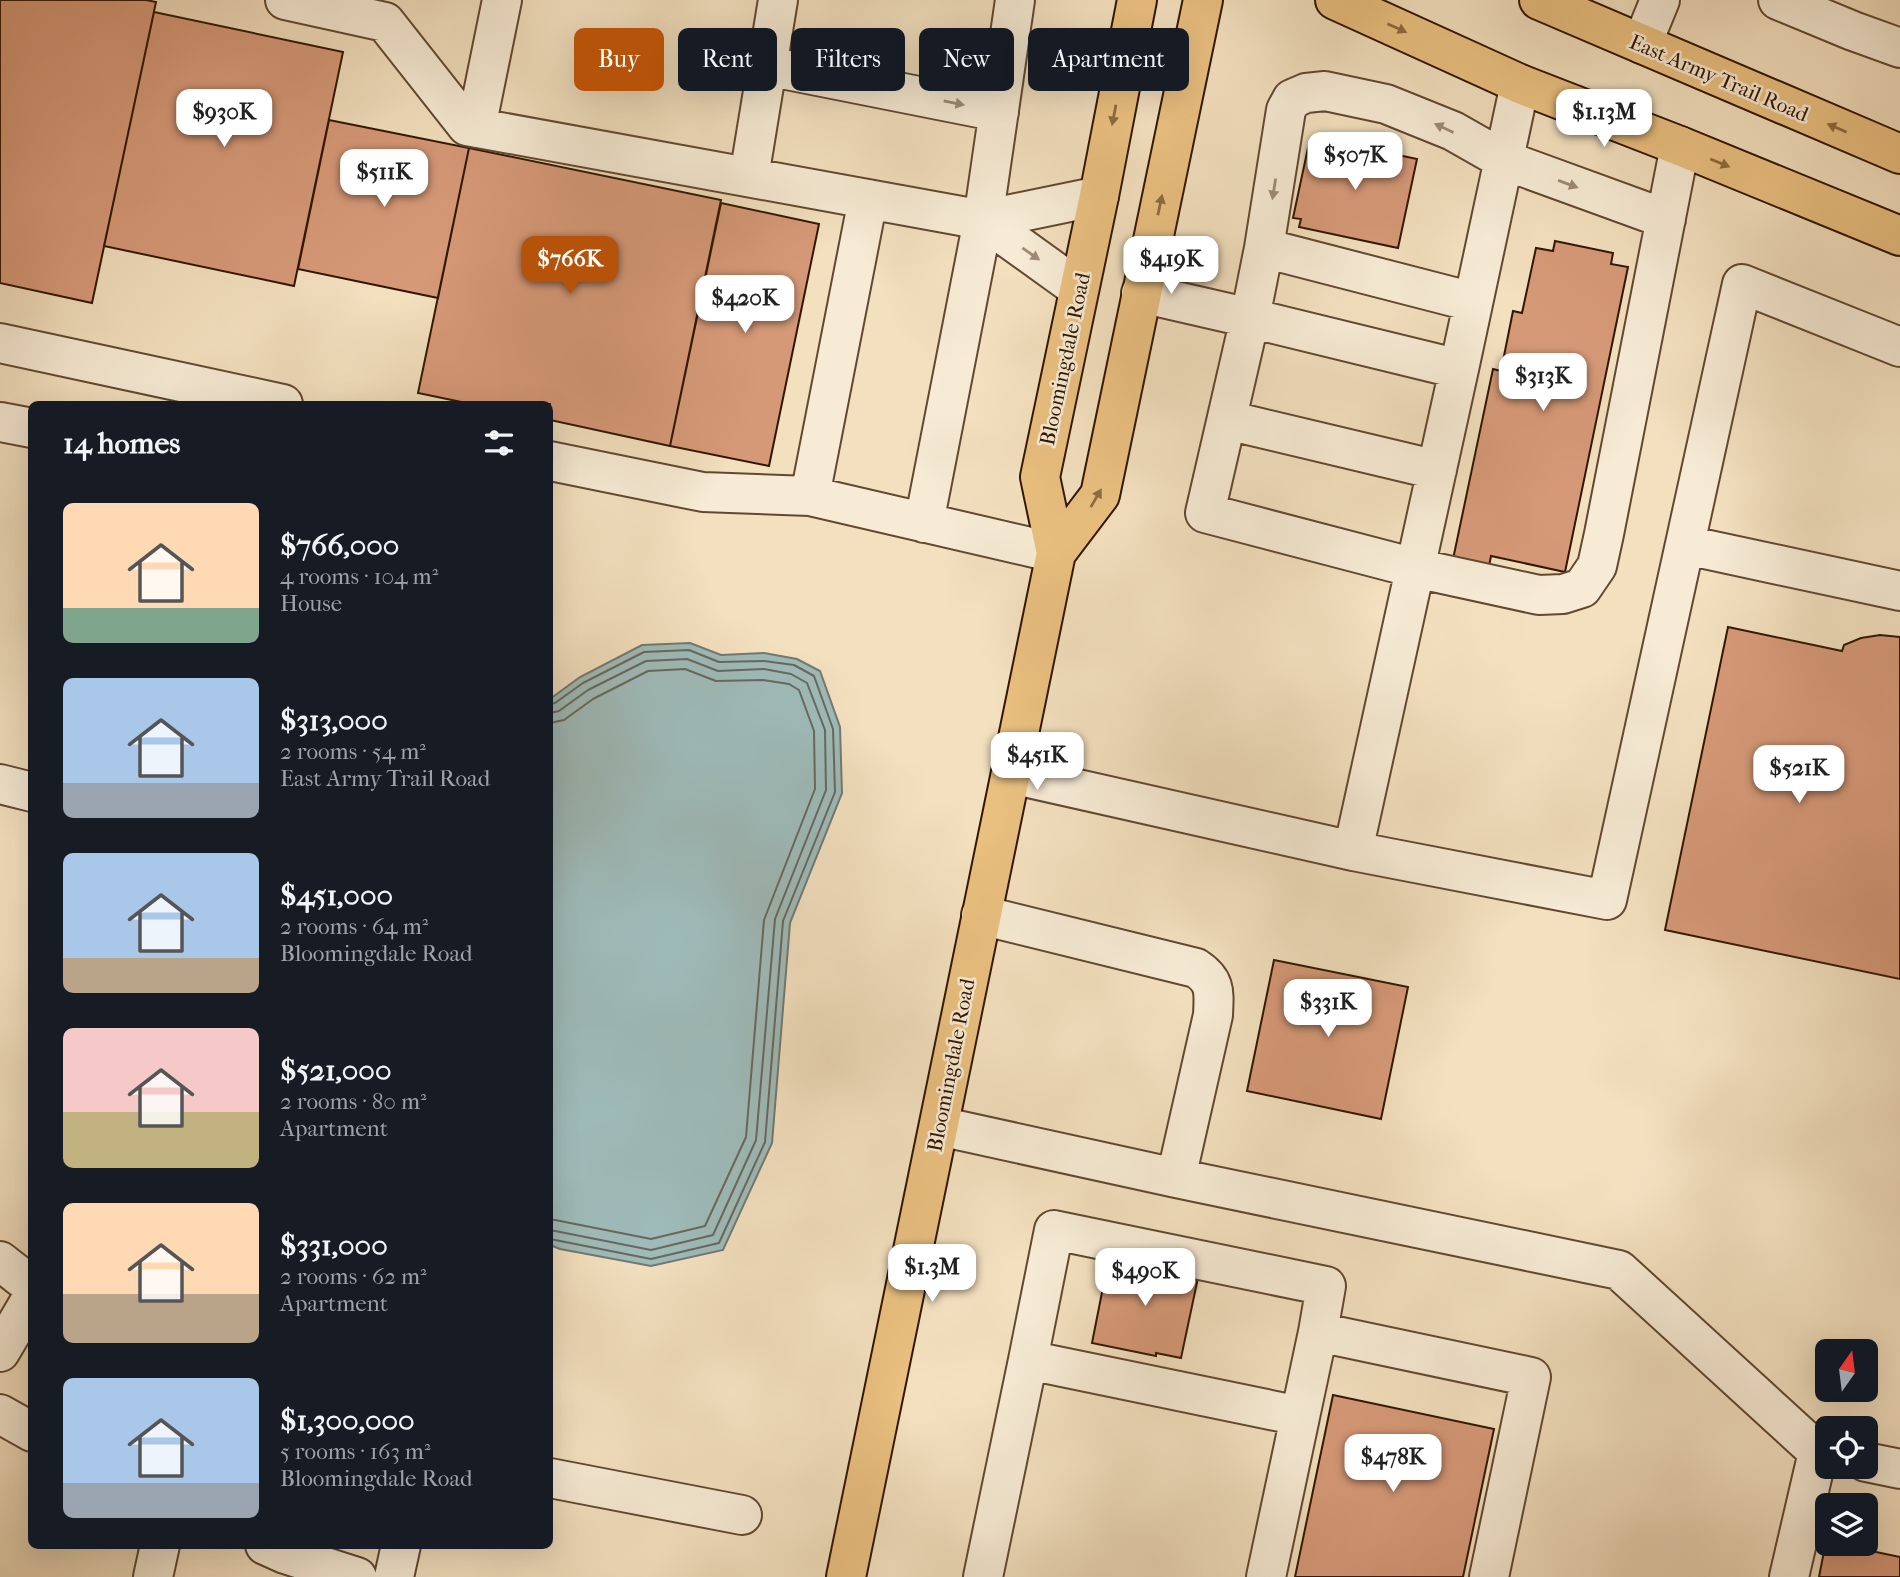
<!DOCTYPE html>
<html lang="en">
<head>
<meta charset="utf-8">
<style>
  body { margin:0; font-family:"IM FELL French Canon",serif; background:#242831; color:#f1f3f6; height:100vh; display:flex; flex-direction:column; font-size:26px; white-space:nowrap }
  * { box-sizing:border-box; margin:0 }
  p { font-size:23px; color:#9ea1a6 }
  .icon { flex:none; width:38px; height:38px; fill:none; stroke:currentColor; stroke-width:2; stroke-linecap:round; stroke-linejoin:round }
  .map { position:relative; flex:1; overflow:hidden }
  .side { position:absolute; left:28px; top:401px; width:525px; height:1148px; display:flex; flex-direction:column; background:#171b24; border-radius:10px; box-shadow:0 7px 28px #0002 }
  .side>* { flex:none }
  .guide { position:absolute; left:574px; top:28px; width:665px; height:63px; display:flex; gap:14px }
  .needle { width:46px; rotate:14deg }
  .controls { position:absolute; left:1815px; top:1339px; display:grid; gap:14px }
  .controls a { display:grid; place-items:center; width:63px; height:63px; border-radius:10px; background:#171b24; box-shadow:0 7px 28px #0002; font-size:35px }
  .price { position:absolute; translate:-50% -60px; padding:0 16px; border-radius:14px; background:#fff; color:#222; font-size:23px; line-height:46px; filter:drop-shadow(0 2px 4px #0008) }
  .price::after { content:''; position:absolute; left:50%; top:42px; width:21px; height:16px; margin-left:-10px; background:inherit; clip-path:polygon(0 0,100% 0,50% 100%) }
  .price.active { background:#b45309; color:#fff }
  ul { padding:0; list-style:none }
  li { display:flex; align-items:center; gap:21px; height:175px; padding:0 35px }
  li span { display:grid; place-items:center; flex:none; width:196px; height:140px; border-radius:10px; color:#555 }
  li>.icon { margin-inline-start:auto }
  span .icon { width:84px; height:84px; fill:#fffc; stroke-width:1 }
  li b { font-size:30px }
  h2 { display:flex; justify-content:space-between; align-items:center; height:84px; padding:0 35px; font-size:30px }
  .chip { padding:0 24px; border-radius:10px; background:#171b24; box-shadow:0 7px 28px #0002; font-size:24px; line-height:63px }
  .chip.active { background:#b45309; color:#fff }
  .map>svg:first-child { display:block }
  .water { fill:#9ebbba; stroke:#727970; stroke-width:2 }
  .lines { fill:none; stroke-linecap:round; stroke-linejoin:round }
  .shore { stroke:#68685d; stroke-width:2 }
  .building { fill:#d69978; stroke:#311600; stroke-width:2 }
  .minor-casing { stroke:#624830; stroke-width:42 }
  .major-casing { stroke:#311600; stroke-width:42 }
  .minor { stroke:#f7ebd5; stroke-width:38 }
  .major { stroke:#eac080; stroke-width:38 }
  .oneway { fill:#8e6b40 }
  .oneway2 { fill:#9e8b75 }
  .labels { text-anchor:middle; stroke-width:5; stroke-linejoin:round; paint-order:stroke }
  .street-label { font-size:21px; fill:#311600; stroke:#f7ebd5 }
</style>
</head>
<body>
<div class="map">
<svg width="1900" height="1577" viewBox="0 0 1900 1577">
  <rect width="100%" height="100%" fill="#f3e0bf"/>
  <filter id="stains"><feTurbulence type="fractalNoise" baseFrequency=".00286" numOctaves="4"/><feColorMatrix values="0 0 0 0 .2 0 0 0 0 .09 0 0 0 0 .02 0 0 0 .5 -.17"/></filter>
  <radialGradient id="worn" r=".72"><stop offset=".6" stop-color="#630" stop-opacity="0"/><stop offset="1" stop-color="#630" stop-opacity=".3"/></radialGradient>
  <!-- water -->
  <path class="water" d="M690 643 721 655 764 653 797 659 820 671 840 727 842 793 790 923 772 1143 723 1250 651 1266 560 1249 550 1245V699L580 677 642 645Z"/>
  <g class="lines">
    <!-- shore -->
    <path class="shore" d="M550 704 555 703 583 683 644 652 689 650 719 662 764 661 794 665 814 676 833 729 835 792 783 921 765 1142 719 1243 651 1259 550 1239
      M550 713 559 711 588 690 646 661 687 659 718 671 764 669 791 674 807 683 825 730 826 790 775 919 756 1140 713 1235 651 1250 550 1230
      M550 723 564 720 593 699 648 671 685 669 716 681 763 680 789 684 799 690 814 731 815 789 764 920 746 1137 705 1226 651 1239 550 1219"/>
  </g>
  <!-- building -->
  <path class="building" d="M0 0H146L156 2 92 303 0 283Z
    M154 12 343 52 294 286 104 246Z
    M329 120 469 148 438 298 298 269Z
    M1318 138 1417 159 1398 248 1299 227 1301 219 1293 218 1309 143 1317 144Z
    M469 148 721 200 670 446 550 420V404H471L418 393Z
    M721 203 819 224 769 466 670 446Z
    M1555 241 1613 253 1611 264 1628 267 1565 572 1491 556 1488 571 1452 564 1493 369 1501 371 1513 311 1522 313 1536 248 1553 251Z
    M1728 627 1842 651 1844 645 1861 638 1880 635 1900 637V979L1665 930Z
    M1274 960 1408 987 1381 1119 1247 1091Z
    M1113 1255 1199 1273 1181 1358 1156 1353V1356L1092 1343 1105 1277 1108 1278Z
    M1333 1395 1494 1429 1463 1577H1295Z
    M1826 1541 1827 1544H1838L1900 1557V1577H1819Z"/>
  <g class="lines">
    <!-- minor casing -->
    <g class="minor-casing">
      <path id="minor" d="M285 0 385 22 467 126 983 220 1099 196
        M1778 0 1853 31 1900 48
        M1642 44 1660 0
        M767 66 999 112
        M476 128 502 0
        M749 177 778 0
        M868 199 810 496 1056 553
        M1666 219 1504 160 1453 131 1386 104 1325 91 1306 93 1292 99 1286 110 1264 248 1250 318 1205 513 1415 568 1539 595 1563 594 1582 588 1597 566 1604 534 1680 146
        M983 220 1079 289
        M1264 248 1473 302
        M1141 293 1250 318 1459 369 1520 84
        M0 343 283 404
        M1227 420 1437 470
        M0 422 32 428
        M550 461 703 492 810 496
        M924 523 983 220 1015 0
        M1686 545 1900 591
        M1011 774 1353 851 1459 369
        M0 784 32 792
        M1353 851 1607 900 1742 284 1900 347
        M981 915 1196 968C1216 981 1214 992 1213 1015L1176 1178
        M939 1126 1176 1178 1619 1270 1818 1452 1827 1454
        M0 1261 32 1286
        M0 1352 32 1298
        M1028 1360 1054 1230 1326 1286 1318 1332
        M0 1414 32 1432
        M1866 1462 1900 1469
        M550 1478 742 1515
        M265 1545 285 1554 357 1577
        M153 1577 160 1545
        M394 1577 401 1545
        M983 1577 1028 1360 1300 1416
        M1266 1577 1318 1332 1531 1377 1489 1577
        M1789 1577 1818 1452"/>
    </g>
    <!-- major casing -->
    <g class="major-casing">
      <path id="major" d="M1335 0 1520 84 1680 146 1900 236
        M1539 0 1900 154
        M1056 553 1100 495 1203 0
        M846 1577 1056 553 1040 477 1099 196 1137 0"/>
    </g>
    <!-- minor -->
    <use href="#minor" class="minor"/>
    <!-- major -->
    <use href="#major" class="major"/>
  </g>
  <!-- one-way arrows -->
  <defs><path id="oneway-solid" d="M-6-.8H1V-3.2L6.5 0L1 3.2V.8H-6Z" transform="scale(1.75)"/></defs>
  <g class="oneway">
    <use href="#oneway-solid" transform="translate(1397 28) rotate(24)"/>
    <use href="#oneway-solid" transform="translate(1114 115) rotate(101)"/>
    <use href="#oneway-solid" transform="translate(1837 128) rotate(-157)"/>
    <use href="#oneway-solid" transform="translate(1720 163) rotate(22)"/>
    <use href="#oneway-solid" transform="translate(1160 205) rotate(-78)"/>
    <use href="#oneway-solid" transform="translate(1096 498) rotate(-60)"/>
  </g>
  <g class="oneway2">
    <use href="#oneway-solid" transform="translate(954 103) rotate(11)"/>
    <use href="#oneway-solid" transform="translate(1444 128) rotate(-155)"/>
    <use href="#oneway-solid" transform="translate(1568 184) rotate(20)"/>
    <use href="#oneway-solid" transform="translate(1274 189) rotate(99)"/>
    <use href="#oneway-solid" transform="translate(1031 254) rotate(35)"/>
  </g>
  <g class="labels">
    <!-- street labels -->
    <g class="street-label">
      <text transform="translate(1719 78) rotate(23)" y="7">East Army Trail Road</text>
      <text transform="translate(1065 359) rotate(-78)" y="7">Bloomingdale Road</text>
      <text transform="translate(951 1065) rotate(-79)" y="7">Bloomingdale Road</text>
    </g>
  </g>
  <rect width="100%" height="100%" filter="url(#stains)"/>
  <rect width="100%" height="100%" fill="url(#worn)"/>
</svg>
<div class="controls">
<a><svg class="needle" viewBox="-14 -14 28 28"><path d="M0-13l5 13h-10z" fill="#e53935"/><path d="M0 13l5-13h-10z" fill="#9ea1a6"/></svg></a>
<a><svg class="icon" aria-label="locate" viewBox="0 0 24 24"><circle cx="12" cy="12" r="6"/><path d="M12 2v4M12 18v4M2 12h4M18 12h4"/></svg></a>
<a><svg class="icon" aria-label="layers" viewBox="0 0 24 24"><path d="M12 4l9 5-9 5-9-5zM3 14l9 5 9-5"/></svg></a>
</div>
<b class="price" style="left:224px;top:149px">$930K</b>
<b class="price" style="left:1604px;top:149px">$1.13M</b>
<b class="price" style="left:1355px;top:192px">$507K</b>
<b class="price" style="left:384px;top:209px">$511K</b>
<b class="price active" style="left:570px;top:296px">$766K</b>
<b class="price" style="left:1171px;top:296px">$419K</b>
<b class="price" style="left:745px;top:335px">$420K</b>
<b class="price" style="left:1543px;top:413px">$313K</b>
<b class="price" style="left:1037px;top:792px">$451K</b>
<b class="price" style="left:1799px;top:805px">$521K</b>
<b class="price" style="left:1328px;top:1039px">$331K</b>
<b class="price" style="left:932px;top:1304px">$1.3M</b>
<b class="price" style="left:1145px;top:1308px">$490K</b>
<b class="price" style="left:1393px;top:1494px">$478K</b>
<div class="guide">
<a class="chip active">Buy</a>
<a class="chip">Rent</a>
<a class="chip">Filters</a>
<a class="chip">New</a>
<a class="chip">Apartment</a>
</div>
<section class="side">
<h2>14 homes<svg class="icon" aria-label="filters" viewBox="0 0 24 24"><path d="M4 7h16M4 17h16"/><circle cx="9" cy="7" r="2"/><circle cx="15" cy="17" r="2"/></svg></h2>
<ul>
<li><span style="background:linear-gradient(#ffd9b3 75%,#7fa58c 0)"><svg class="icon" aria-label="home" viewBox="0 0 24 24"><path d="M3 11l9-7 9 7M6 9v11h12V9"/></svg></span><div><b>$766,000</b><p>4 rooms · 104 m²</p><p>House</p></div></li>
<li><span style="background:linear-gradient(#a9c7e8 75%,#9aa5b1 0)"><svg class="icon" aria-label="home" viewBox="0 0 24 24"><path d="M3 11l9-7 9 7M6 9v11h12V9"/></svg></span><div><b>$313,000</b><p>2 rooms · 54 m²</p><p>East Army Trail Road</p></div></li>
<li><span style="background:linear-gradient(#a9c7e8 75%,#b9a48a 0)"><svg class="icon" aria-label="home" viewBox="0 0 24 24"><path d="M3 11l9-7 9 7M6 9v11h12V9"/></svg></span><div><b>$451,000</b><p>2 rooms · 64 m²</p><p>Bloomingdale Road</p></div></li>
<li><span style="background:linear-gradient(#f6c9c9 60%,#c2b280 0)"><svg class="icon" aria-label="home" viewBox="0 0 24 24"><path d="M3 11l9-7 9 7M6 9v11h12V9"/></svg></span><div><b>$521,000</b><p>2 rooms · 80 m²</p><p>Apartment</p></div></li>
<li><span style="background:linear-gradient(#ffd9b3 65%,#b9a48a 0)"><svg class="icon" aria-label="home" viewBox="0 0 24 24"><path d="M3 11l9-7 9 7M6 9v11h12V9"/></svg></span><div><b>$331,000</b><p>2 rooms · 62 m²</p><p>Apartment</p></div></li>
<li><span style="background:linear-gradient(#a9c7e8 75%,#9aa5b1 0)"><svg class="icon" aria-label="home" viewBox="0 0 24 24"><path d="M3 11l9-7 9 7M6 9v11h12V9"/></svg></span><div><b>$1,300,000</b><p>5 rooms · 163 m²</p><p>Bloomingdale Road</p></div></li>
</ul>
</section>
</div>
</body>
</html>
